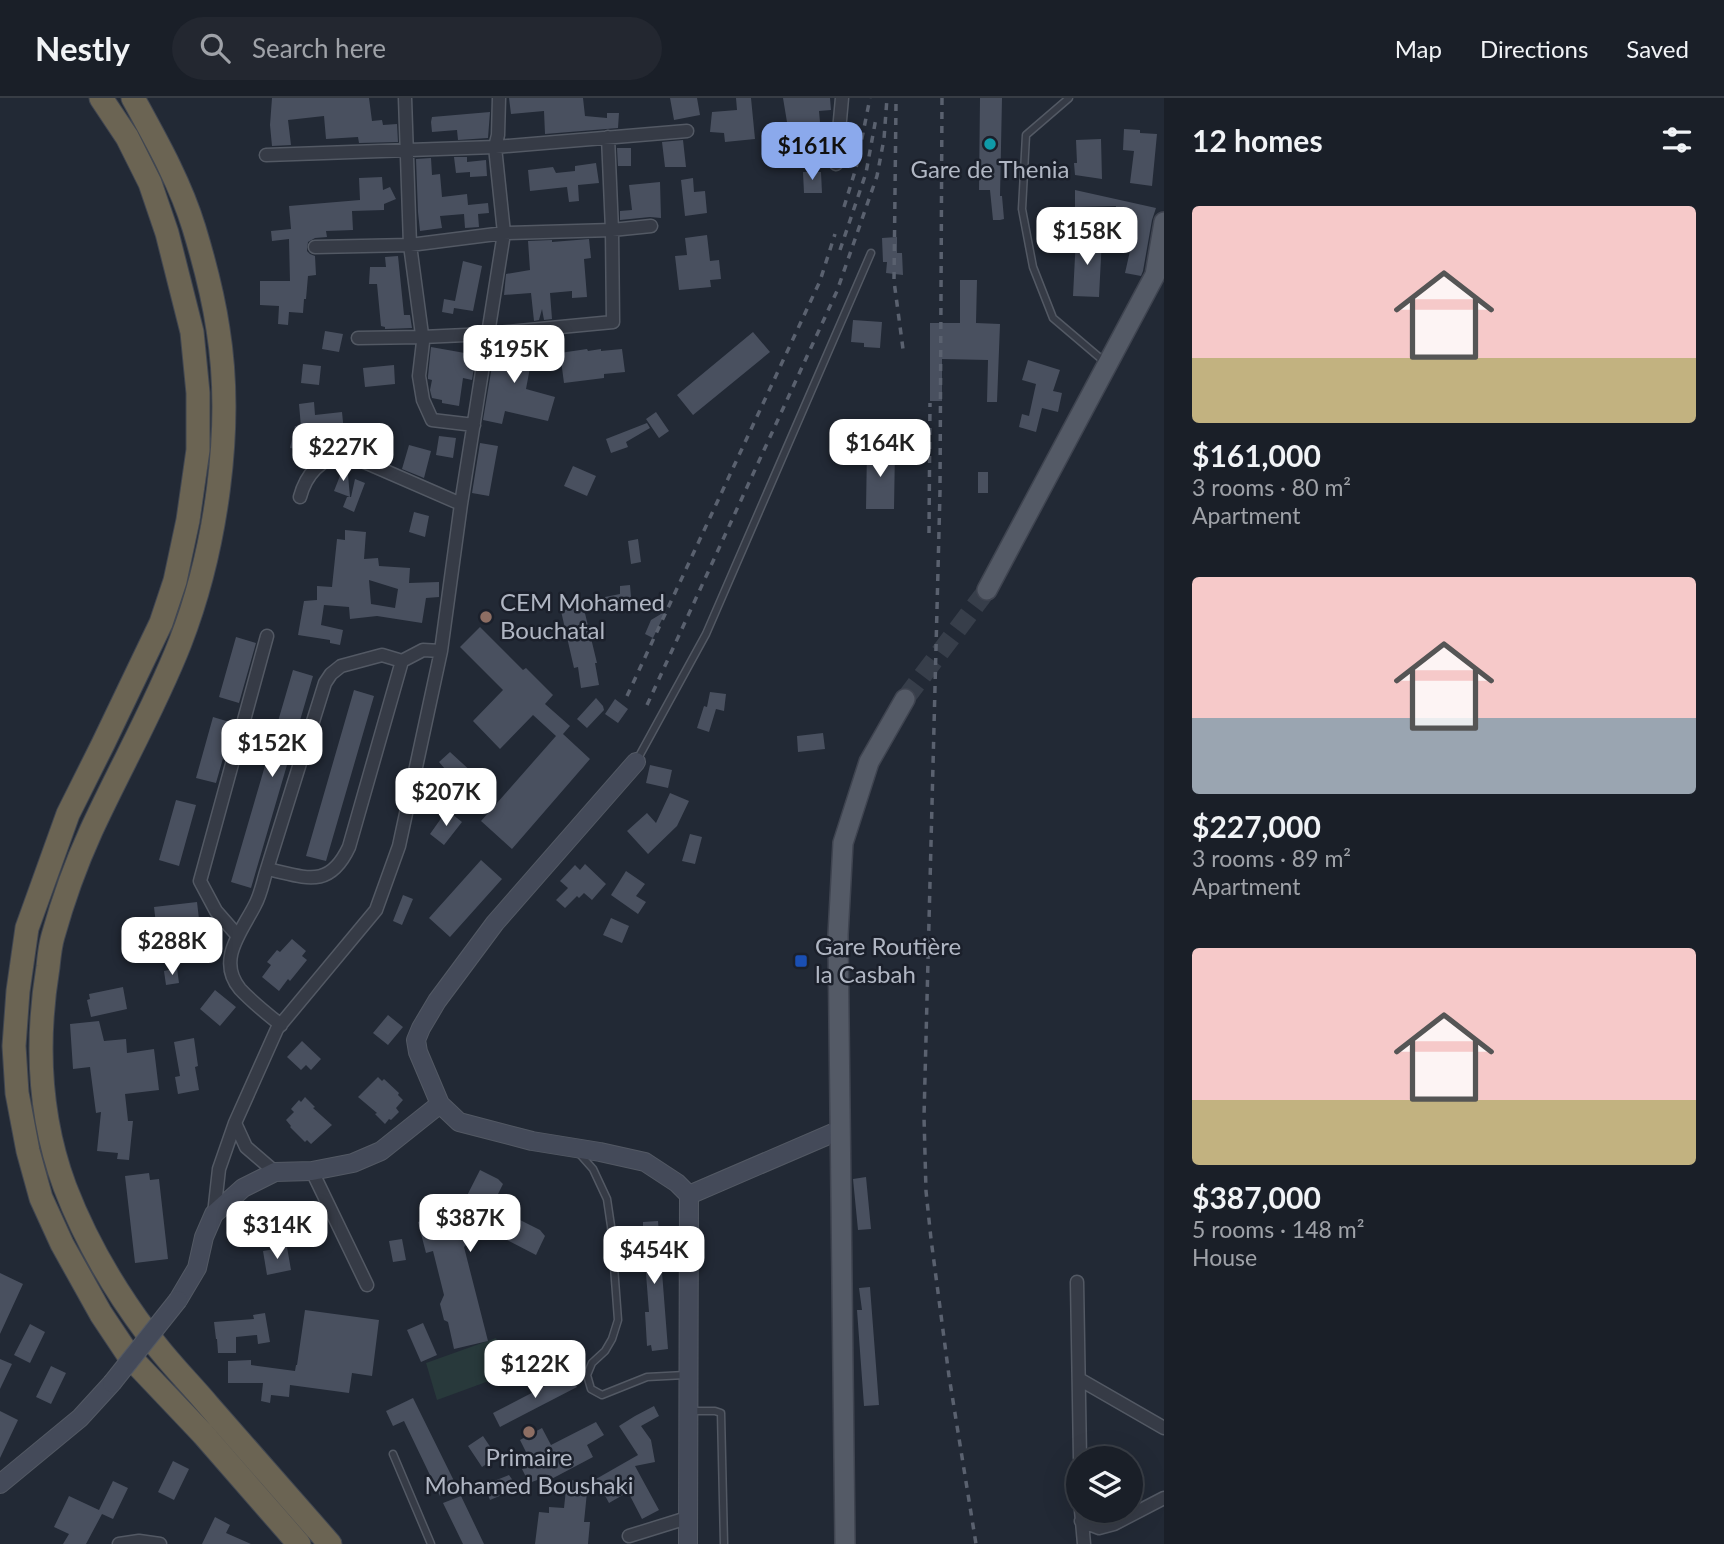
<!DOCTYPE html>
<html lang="en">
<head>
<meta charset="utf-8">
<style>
  body { margin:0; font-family:Lato,sans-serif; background:#232730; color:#f1f3f6; height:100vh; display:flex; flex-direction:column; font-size:26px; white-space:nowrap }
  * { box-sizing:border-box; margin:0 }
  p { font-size:23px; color:#9fa2a8 }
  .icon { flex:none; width:38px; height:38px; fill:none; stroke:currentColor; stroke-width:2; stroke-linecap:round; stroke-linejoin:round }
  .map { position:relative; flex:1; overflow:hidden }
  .panel { display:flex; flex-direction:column; background:#1a1f28; width:560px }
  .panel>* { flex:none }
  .tools { position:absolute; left:1066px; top:1348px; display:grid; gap:14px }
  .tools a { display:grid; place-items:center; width:77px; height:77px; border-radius:50%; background:#1a1f28; box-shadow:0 7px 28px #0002,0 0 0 2px #383d45; font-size:35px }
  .price { position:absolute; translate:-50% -60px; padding:0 16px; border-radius:14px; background:#fff; color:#222; font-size:23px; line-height:46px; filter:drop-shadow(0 2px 4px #0008) }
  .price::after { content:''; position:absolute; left:50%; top:42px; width:21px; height:16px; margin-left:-10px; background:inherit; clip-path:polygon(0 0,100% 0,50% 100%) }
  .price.selected { background:#8ba9ec; color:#111 }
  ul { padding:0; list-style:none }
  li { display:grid; align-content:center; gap:14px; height:371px; padding:0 28px }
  li span { display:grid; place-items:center; height:217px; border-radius:7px; color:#555 }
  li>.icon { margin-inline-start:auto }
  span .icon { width:126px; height:126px; fill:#fffc; stroke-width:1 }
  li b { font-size:30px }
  h2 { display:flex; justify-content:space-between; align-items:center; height:84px; padding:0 28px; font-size:30px }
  header { display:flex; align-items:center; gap:42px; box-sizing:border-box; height:98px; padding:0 35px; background:#1a1f28; border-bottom:2px solid #383d45 }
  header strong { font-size:33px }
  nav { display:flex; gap:38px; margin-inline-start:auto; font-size:24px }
  .search { width:490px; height:63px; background:#232730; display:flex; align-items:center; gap:18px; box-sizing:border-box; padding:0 24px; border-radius:38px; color:#9fa2a8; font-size:26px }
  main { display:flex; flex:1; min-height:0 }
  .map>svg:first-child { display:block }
  .green { fill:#28393b }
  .building { fill:#49505f; fill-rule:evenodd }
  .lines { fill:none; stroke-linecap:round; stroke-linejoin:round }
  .primary-tunnel { stroke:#373e4a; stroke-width:19; stroke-dasharray:19 10; stroke-linecap:butt }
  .lane-casing { stroke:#535964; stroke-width:9 }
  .street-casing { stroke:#535964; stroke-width:15 }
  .secondary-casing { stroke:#535964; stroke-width:20 }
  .primary-casing { stroke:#3f4450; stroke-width:22 }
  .highway-casing { stroke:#404651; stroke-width:25 }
  .lane { stroke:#363b46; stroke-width:6 }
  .street { stroke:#363b46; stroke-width:12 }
  .secondary { stroke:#444a59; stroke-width:18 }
  .primary { stroke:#545a66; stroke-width:19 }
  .highway { stroke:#6b6453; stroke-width:23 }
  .rail { stroke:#5a616f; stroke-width:3.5; stroke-dasharray:7 7; stroke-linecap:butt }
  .secondary-bridge-casing { stroke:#535964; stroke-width:20; stroke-linecap:butt }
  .secondary-bridge { stroke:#444a59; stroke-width:18 }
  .culture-dot { fill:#0f9aa8; stroke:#1b202b; stroke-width:2.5 }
  .education-dot { fill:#8d6e63; stroke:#1b202b; stroke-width:2.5 }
  .transit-dot { fill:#1a4fb4; stroke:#1b202b; stroke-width:2.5 }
  .labels { text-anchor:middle; stroke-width:5; stroke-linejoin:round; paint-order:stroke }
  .poi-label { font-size:24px; fill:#b0b6c3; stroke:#1b202b }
</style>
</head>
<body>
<header>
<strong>Nestly</strong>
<div class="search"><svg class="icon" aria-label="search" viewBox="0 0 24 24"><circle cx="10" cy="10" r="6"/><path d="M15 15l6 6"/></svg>Search here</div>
<nav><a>Map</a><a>Directions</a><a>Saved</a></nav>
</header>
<main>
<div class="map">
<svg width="1164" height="1446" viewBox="0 0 1164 1446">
  <rect width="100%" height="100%" fill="#222935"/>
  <!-- green -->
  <path class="green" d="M496 1240 511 1275 437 1302 426 1265Z"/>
  <!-- building -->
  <path class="building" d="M272 0H369L372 23 382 22 383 27 397 26 398 44 359 45 358 39 326 41 324 18 288 22 291 47 272 48 270 27Z
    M509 0H583L585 18 607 20V15H619L618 30 545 36 544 13 511 16Z
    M670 0H697L700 17 674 22Z
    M736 0H751L755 41 725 44 724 35 710 34 712 14 737 12Z
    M783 0H830L831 12 819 13 821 35H830L829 47H822L823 54 784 58 782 44 787 43 786 31 788 30Z
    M980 0H1002L1000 98H1002L1004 121 1000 122H993L990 92H979Z
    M490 14 488 40 458 42 457 32 432 34 431 24 432 19Z
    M1124 31 1140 32V35L1157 36 1152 88 1130 85 1134 53 1123 52Z
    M1101 41 1102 81 1075 77 1074 65H1077L1076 42Z
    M683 42 686 69H665L662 44Z
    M617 50H631V68H618Z
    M454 59H467V64L486 62 487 78 470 79V74L456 75Z
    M431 60 432 77 440 76 442 99 467 96 468 107 488 105 489 115 478 116 479 129 465 130 464 116 440 118 442 130 420 133 418 114 416 61Z
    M596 65 599 85 578 87 579 103 569 104 567 89 530 93 528 72 553 69 556 75 575 73V68Z
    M803 74H821L822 95H804Z
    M382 79 383 92 390 89 396 101 384 106V112L352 113 353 132 326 133 327 139 315 140 308 144 307 153 310 156 315 158 316 177 308 178 306 201H304L303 215 289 214 288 227 278 226 279 208 260 207V183H290L289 141 272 143 271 133 291 131 289 108 360 102 359 80Z
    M693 80 694 94 705 93 707 115 685 118 681 82Z
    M660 84 661 120 650 119 620 122V113L632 112 629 87Z
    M1075 92 1156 110 1152 122 1143 173 1141 178 1125 175 1130 153 1107 148 1116 108 1075 109Z
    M707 137 710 163 719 162 721 181 710 182 711 189 679 192 675 158 687 157 685 140Z
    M897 139V155H902L903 177 886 175 887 164H883L882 140Z
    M1076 139 1102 140 1099 199 1073 198Z
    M589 141 591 160 584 161 587 199 572 200V193L550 195 552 221 544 222 542 211 539 222 534 223 531 195 504 197 506 176 530 172 528 143 552 142V144Z
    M398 158 404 217H410L412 230 385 231V229L381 228 377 186H369L370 169H386L385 159Z
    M463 163 482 168 473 213 454 210 453 216 442 214 444 201 455 203Z
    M960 182H977L976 225 1000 226 997 304H987L988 262 942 261V303H930V225H960Z
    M853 222 882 224 880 250 864 249V245L851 244Z
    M325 233 343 236 339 254 322 251Z
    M753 234 770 254 693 317 677 297Z
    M508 243 534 248 526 291 555 299 548 323 505 313 502 326 483 322 496 244Z
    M431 249 476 257 472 282 463 280 459 308 442 305V302L432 300 430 292 432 282 428 281V278Z
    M587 251 588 253 601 251V253L622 251 625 274 604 276V280L564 285 560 255Z
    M1028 262 1060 272 1053 293 1062 295 1058 314 1042 310 1036 334 1019 329 1022 316 1029 318 1036 286 1022 282Z
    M303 266 321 268 319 287 301 285Z
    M394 267 395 286 365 289 363 270Z
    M314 304 315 317 342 314 344 334 325 336 324 327 301 329 299 306Z
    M656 314 669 333 659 340 646 321Z
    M647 325 650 330 626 344 628 349 611 355 606 341Z
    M295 328 306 330 301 352 290 350Z
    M439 338 456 340 453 360 436 357Z
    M362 340 381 343 378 358 359 352Z
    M480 345 498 348 489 398 472 395Z
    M409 347 431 353 424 380 402 371Z
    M867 351H895L894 411H866Z
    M345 365 347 366 350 399 334 393Z
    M573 368 596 378 587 398 564 388Z
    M978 374H988V395H978Z
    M355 381 365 385 354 414 343 409 347 399H351Z
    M414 414 429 418 425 439 409 434Z
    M345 432 366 434 364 461 378 460 379 468 410 470 409 485 439 484V499L426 500 422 525 377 518 350 521 349 509 324 507 321 527 343 532 340 547 330 545V542L298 537 304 503 317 502V488L332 489 337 441 345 442ZM369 482 398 491 395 510 371 506Z
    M638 441 641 464 631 466 628 443Z
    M630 487 632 511 607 513 605 499 620 496V488Z
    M583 507 597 565H595L599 587 581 590 578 569 574 570 561 513Z
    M666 513 653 540 645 536 651 522Z
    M480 529 523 572 526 570 553 597 545 606 570 628 563 636 590 661 512 751 481 723 556 638 533 617 500 651 473 623 503 592 460 549Z
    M236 539 256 545 239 605 219 599Z
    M293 572 313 578 251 790 231 784Z
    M354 592 374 598 326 763 306 758Z
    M710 594 726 596 724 613 716 611 709 634 697 630 704 608 707 609Z
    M596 600 603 608 604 612 587 630 577 621Z
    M615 601 628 611 618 625 605 616Z
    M213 619 233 625 216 685 196 680Z
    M823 635 825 651 798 654 797 638Z
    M450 654 486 687 473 702 442 674 445 671 439 664Z
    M650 667 672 672 668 690 646 685Z
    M670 695 689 703 677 728 648 756 627 733 647 715 656 725Z
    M176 702 196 707 179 768 159 762Z
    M447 712 462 724 444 747 430 736Z
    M690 736 702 739 695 766 682 763Z
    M481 762 502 781 450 839 429 820Z
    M585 766 606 786 592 802 584 795 579 800 577 798 565 810 556 802 568 790 560 783 575 767 580 772Z
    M626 773 645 786 636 798 646 804 638 816 611 797Z
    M403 797 413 801 402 827 393 823Z
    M197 804 199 821 156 826 154 809Z
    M611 820 629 828 622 845 603 837Z
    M149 830 151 843 130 847 128 835Z
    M292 841 306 853 302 858 307 862 290 883 288 881 279 893 262 879 271 867 267 864 277 852 280 854Z
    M177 870 179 885 166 887 164 873Z
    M123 889 127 911 91 919 87 902 90 901 89 896Z
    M215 892 236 909 220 928 200 911Z
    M388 917 403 929 388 947 373 935Z
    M99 923 104 943 126 941 127 955 154 951 159 992 125 996 128 1023H133L129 1062 117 1061 118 1055 97 1053 101 1014 96 1015 90 969 73 971 70 926Z
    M194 940 198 968 195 969 199 992 178 996 175 979 180 978 174 944Z
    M302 943 321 961 311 972 306 967 301 972 287 959Z
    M378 979 382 983 384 981 399 995 398 997 403 1002 396 1010 399 1014 391 1022 389 1021 385 1026 375 1016 377 1015 358 999Z
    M305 999 315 1009 313 1010 332 1027 311 1046 307 1042 305 1044 290 1029 291 1028 286 1022 294 1014 291 1011 299 1002 301 1004Z
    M480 1072 498 1081 503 1086 492 1108 540 1132 545 1138 536 1157 484 1130 464 1149 488 1243 454 1251 448 1224 444 1222 440 1206 444 1197 433 1153 426 1155 418 1124 427 1121 424 1110 437 1107 440 1110 447 1137Z
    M149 1075 150 1082 159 1081 168 1161 135 1165 125 1078Z
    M866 1079 871 1131 858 1132 853 1081Z
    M658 1123 668 1251 652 1253 651 1247 647 1248 645 1214H649L645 1163H641L639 1130H643V1124Z
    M402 1141 406 1162 393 1164 389 1143Z
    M287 1149 291 1172 267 1177 263 1153Z
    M0 1175 23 1186 0 1236Z
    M870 1189 879 1307 864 1308 857 1212H862L859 1190Z
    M305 1212 379 1222 372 1278 352 1275 349 1295 290 1287 289 1299 271 1297 270 1305 261 1303 263 1285H228V1263L251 1262V1267L295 1273 296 1267H297Z
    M265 1215 270 1244 258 1246 257 1237 236 1239V1255H218L217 1241H216L214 1224 254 1221 253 1217Z
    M423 1225 437 1257 421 1264 407 1232Z
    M30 1226 45 1234 30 1265 14 1257Z
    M0 1261 12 1266 0 1291Z
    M51 1268 66 1275 51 1306 36 1299Z
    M570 1275 577 1289 500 1329 493 1315Z
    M413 1300 456 1387 440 1398 404 1323 393 1328 386 1313Z
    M654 1308 659 1318 641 1328 651 1342 655 1364 635 1368 659 1412 642 1421 628 1394 609 1405 596 1381 638 1357 619 1328 635 1318Z
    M0 1313 18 1322 0 1360Z
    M596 1324 604 1337 587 1347 593 1359 542 1386 540 1381 529 1385 522 1371 532 1366 520 1342 542 1330 551 1347Z
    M483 1338 497 1359 482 1369 468 1348Z
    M173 1363 189 1371 174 1402 158 1394Z
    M509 1377 518 1390 490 1402 484 1387Z
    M567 1382 588 1384 584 1424H590L588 1446H535L539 1414 549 1415V1409L564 1410Z
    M113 1383 128 1390 113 1421 102 1416 86 1446H63L69 1436 54 1429 69 1398 99 1412Z
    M461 1398 484 1446H463L443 1405Z
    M215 1419 230 1427 226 1435 251 1446H202Z"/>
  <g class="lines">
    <!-- primary-tunnel -->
    <path class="primary-tunnel" d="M905 601 987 492"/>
    <!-- lane casing -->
    <g class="lane-casing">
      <path id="lane" d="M1069 0 1026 37 1022 111 1033 169 1053 220 1106 265
        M637 662 706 536 871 155
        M578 1054 593 1071 607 1101 611 1128 618 1222 612 1241 605 1253 592 1265 587 1277 591 1291 602 1297 647 1279 685 1277
        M689 1313H715L721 1315 724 1446
        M393 1356 431 1446"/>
    </g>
    <!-- street casing -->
    <g class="street-casing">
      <path id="street" d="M405 0 410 147 423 244 419 278 423 302 432 322 474 327
        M266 57 495 49 687 33
        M836 66 842 0
        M315 149 410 147 504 135 612 132 651 128
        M358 240 422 239 488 236 613 224 612 132 608 39
        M300 399C306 376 321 361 344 355L461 406
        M267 771 325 585 331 576 341 568 382 557 402 563
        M237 837 216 813 200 783 267 538
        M281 927C267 916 252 904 240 891 216 862 242 833 255 807 261 796 263 783 267 771 305 779 329 792 349 749L402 563 423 552 441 553
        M235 1025 246 1049 275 1074
        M312 1073 367 1187
        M214 1116 219 1071 235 1025 277 931 376 812 399 748 441 553 461 406 504 135 495 49 498 37 499 0
        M1077 1184 1080 1360
        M1079 1281 1164 1330
        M1081 1412 1084 1446
        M1081 1423 1099 1430 1114 1426 1164 1400
        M629 1438 687 1420
        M119 1446 139 1443 160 1446"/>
    </g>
    <!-- secondary casing -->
    <g class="secondary-casing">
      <path id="secondary" d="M636 664 495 825 437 903 421 930 416 942 418 954 440 1006 459 1024 532 1043 600 1054 645 1064 677 1085 689 1097 688 1446
        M689 1097 840 1032
        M178 1202 197 1170 204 1139 214 1116 243 1090 275 1074 312 1073 353 1065 381 1053 440 1006
        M0 1386 80 1320 112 1285"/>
    </g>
    <!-- primary casing -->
    <g class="primary-casing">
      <path id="primary" d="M987 492 1155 177 1164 124
        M845 1446 838 837 843 745 869 664 905 601"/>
    </g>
    <!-- highway casing -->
    <g class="highway-casing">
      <path id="highway" d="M101 0 127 39 150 85 167 135 192 234 198 295V352L188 422 175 483 161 525 103 646 68 716 27 830 18 893 14 948 17 995 28 1053 41 1100 62 1146 101 1216 129 1258 203 1336 299 1446
        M133 0C156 42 180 84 194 130 204 163 213 197 218 231 234 330 216 452 180 545 155 609 120 670 91 733 76 766 63 802 53 838 50 848 49 859 48 869 36 942 39 1019 65 1089 85 1141 114 1191 147 1235 165 1261 189 1284 209 1308 249 1354 290 1400 330 1446"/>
    </g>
    <!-- lane -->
    <use href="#lane" class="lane"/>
    <!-- street -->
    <use href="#street" class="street"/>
    <!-- secondary -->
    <use href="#secondary" class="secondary"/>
    <!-- primary -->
    <use href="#primary" class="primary"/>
    <!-- highway -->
    <use href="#highway" class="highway"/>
    <!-- rail -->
    <path class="rail" d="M942 0 940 394 924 1019 926 1093 931 1141 949 1278 976 1446
      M896 6 894 183 903 251
      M844 109 856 70 870 0
      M840 152 866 75 876 20
      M929 435 930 305
      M627 598 820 183 835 136
      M647 607 837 193 877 78 884 41 887 0"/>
    <!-- secondary-bridge casing -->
    <g class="secondary-bridge-casing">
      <path id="secondary-bridge" d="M112 1285 178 1202"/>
    </g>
    <!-- secondary-bridge -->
    <use href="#secondary-bridge" class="secondary-bridge"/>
  </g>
  <!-- markers -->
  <circle class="culture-dot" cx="990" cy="46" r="7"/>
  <g class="education-dot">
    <circle cx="486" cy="519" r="7"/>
    <circle cx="529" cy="1334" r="7"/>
  </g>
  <rect class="transit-dot" x="794" y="856" width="14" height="14" rx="3.5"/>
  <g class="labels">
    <!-- poi labels -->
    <g class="poi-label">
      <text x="990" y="80">Gare de Thenia</text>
      <text x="500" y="513" text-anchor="start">CEM Mohamed<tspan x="500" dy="28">Bouchatal</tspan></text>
      <text x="815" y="857" text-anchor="start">Gare Routière<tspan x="815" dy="28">la Casbah</tspan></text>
      <text x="529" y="1368">Primaire<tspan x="529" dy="28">Mohamed Boushaki</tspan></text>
    </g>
  </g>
</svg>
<div class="tools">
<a><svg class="icon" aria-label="layers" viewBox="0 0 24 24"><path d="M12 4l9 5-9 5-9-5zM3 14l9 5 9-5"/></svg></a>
</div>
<b class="price selected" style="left:812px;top:84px">$161K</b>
<b class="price" style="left:1087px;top:169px">$158K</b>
<b class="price" style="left:514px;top:287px">$195K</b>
<b class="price" style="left:880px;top:381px">$164K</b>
<b class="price" style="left:343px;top:385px">$227K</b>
<b class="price" style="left:272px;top:681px">$152K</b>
<b class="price" style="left:446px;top:730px">$207K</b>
<b class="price" style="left:172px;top:879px">$288K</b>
<b class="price" style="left:470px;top:1156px">$387K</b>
<b class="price" style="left:277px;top:1163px">$314K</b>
<b class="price" style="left:654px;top:1188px">$454K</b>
<b class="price" style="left:535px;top:1302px">$122K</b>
</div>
<section class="panel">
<h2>12 homes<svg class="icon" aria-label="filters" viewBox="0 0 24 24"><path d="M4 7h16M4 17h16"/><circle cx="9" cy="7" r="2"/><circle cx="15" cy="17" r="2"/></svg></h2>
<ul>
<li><span style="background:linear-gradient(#f6c9c9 70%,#c2b280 0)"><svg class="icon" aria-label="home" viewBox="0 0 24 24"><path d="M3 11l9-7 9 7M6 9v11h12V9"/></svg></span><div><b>$161,000</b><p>3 rooms · 80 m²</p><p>Apartment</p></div></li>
<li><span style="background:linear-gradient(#f6c9c9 65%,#9aa5b1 0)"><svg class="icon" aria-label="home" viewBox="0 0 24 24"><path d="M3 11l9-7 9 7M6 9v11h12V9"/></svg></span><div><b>$227,000</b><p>3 rooms · 89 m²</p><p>Apartment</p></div></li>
<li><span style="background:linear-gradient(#f6c9c9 70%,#c2b280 0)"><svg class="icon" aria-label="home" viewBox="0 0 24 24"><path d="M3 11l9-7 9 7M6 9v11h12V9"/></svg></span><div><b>$387,000</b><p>5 rooms · 148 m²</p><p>House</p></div></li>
</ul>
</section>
</main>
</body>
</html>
